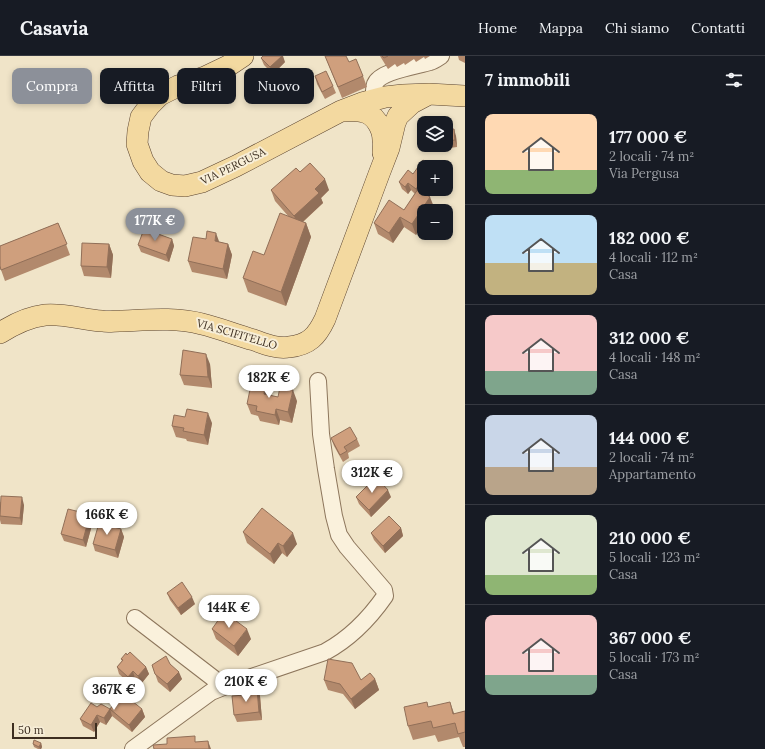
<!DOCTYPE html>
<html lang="it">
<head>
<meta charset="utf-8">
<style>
  body { margin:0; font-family:Lora,serif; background:#242831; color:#f1f3f6; height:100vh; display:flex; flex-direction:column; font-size:15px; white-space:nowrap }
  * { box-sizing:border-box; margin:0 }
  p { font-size:13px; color:#9ea1a6 }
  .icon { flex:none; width:22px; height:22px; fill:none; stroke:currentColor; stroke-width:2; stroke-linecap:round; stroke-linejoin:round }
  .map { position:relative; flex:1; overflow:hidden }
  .details { display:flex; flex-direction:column; background:#171b24; width:300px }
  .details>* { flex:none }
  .top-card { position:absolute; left:12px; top:12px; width:380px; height:36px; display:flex; gap:8px }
  .fabs { position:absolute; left:417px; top:60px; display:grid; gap:8px }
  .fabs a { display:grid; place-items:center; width:36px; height:36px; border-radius:8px; background:#171b24; box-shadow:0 2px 6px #0003; font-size:20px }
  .scale { position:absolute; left:12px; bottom:10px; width:85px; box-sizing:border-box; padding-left:4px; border:2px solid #3d2e20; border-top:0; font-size:11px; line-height:14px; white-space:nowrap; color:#3d2e20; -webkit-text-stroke:3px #f7eed8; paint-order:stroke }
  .price { position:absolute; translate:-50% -34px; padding:0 9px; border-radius:14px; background:#fff; color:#222; font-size:13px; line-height:26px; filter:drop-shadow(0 1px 2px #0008) }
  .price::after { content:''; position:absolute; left:50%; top:24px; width:12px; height:9px; margin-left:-6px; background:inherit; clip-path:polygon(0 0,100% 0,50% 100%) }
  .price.selected { background:#8c9099; color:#fff }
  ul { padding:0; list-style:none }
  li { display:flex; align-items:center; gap:12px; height:100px; padding:0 20px }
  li+li { border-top:1px solid #363941 }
  li span { display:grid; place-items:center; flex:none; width:112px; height:80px; border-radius:8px; color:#555 }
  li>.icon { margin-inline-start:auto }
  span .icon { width:48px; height:48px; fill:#fffc; stroke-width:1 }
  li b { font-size:17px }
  h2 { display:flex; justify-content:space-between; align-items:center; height:48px; padding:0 20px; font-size:17px }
  .tag { padding:0 14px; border-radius:8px; background:#171b24; box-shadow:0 2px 6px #0003; font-size:14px; line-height:36px }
  .tag.selected { background:#8c9099; color:#fff }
  header { display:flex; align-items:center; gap:24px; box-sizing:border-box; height:56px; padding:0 20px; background:#171b24; border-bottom:1px solid #363941 }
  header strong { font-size:19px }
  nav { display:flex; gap:22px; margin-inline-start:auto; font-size:14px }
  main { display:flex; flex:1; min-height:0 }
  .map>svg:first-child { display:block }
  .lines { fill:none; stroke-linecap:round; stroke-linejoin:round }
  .minor-casing { stroke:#8d765c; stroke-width:18 }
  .major-casing { stroke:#5b4430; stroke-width:22 }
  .minor { stroke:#faf1dc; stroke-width:16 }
  .major { stroke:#f3d9a0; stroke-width:21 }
  .wall { fill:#b2896c }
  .shaded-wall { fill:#916f58 }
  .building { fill:#cf9f7d; stroke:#916f58 }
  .labels { text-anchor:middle; stroke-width:4; stroke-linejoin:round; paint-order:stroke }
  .street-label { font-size:11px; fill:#3d2e20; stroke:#f7eed8 }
</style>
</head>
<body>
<header>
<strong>Casavia</strong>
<nav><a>Home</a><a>Mappa</a><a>Chi siamo</a><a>Contatti</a></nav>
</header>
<main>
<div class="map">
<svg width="465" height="693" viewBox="0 0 465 693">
  <rect width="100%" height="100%" fill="#f0e4c8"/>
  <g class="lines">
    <!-- minor casing -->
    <g class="minor-casing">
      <path id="minor" d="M375 44C374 39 373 34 375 28 380 15 417 10 430 6 434 5 438 2 441 0
        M135 562 213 622 220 632
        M133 693 211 636 231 628 325 596C349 583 369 563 385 540L384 534 347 491 339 479 334 460 326 413 321 378 318 325"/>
    </g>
    <!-- major casing -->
    <g class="major-casing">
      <path id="major" d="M243 0 228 10 205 21 178 30 160 39 150 49 141 61 138 75 137 88 143 105 150 116 161 125 172 129 185 130 202 126 236 110 341 55 362 47 385 41 403 39 429 38 465 40
        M344 55C351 55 358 54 364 56 375 59 383 72 383 84 384 88 383 93 383 97
        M0 277C14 268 28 261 45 259 64 257 83 264 102 265 108 266 114 265 120 265 147 264 175 261 202 268 219 272 236 279 254 284 265 288 277 293 289 291 309 289 317 280 325 263L379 118 389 92 395 67 398 60 412 47 429 38"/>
    </g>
    <!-- minor -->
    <use href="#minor" class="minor"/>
    <!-- major -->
    <use href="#major" class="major"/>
  </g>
  <!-- wall -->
  <path class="wall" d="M325 0 349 6 363 20 367 31 342 42Z
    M380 0H430L425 3 424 1 416 6 414 3 405 9 404 7 397 11 395 8 388 13Z
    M458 0H465V7L459 4Z
    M261 2 285 6 273 18 264 9Z
    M315 20 333 30 336 37 325 43 317 28Z
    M446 74 456 80 457 91 442 93 441 89H446Z
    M424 111V133L422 136 434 151 431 155H424V166L416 179 404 171 393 187 378 178 374 167 404 154 415 138 411 134 408 138 402 133 399 126Z
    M300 116 329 134 321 142 323 147 303 166 306 167 311 181 286 250 248 236 243 222 264 199 289 161 275 145 271 134Z
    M58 167 70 199 5 225 0 211V190Z
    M172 183 174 190 169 206 141 196 138 189Z
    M220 186 228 188 232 199 227 223 192 216 188 205Z
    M109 188 113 199 111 222 84 220 81 210Z
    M210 308 212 332 184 329 180 319Z
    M266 327 270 338 269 339 297 345 292 367 280 364 279 369 260 365 258 360 251 358 247 348Z
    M212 367 208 389 187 385 186 383 176 381 172 370Z
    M331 382 357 383 360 390 348 397 349 402 343 406 334 390Z
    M356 441H391L371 461 359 448Z
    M0 446 24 449 22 469 1 468 0 464Z
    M82 460 92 469 86 491 64 485 61 478Z
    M401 472 403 480 385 497 374 484 371 477Z
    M121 473 124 481 118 502 95 495 93 488Z
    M243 476 297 488 287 501 282 497 274 508 247 487Z
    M167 537 195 548 181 559 170 544Z
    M212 573 251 583 238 600 216 583Z
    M127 599 146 611 149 618 141 628 135 623 130 628 119 618 117 611 122 605 121 603Z
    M170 608 182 623 170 636 158 626 152 609Z
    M375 623 379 634 355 653 343 638 328 634 324 624H361Z
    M257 633 260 640 262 664 237 666 234 659 245 639Z
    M97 651 110 653H142L145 661 132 676 112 660 106 669 100 666 94 676 83 670 80 663Z
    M428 651 455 658 465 655V691H463L459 681 438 686 435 679 413 684 408 670Z
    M41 687 42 691 41 693H38L34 691 33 688Z"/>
  <!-- shaded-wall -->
  <path class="shaded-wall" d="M280 0H283L285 6 273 18 270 11Z
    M454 73 456 80 457 91 455 84Z
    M424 122V133L419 140 416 133Z
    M325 123 329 134 321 142 323 147 298 170 294 160 315 133Z
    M408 127 411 134 408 138 405 131Z
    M430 141 434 151 431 155H424V166L416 179 412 168Z
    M400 161 404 171 393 187 389 177Z
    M306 167 311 181 286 250 281 236Z
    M216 177 220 188 215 185Z
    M172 183 174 190 169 206 166 199Z
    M109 188 113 199 111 222 107 211Z
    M228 188 232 199 227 223 223 213Z
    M206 298 210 308 212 332 208 321Z
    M266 327 270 338 267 349 264 338Z
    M293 334 297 345 292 367 288 356Z
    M276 353 280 364 279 369 275 359Z
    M208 357 212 367 208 389 204 379Z
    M388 434 391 441 371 461 369 454Z
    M22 441 24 449 22 469 20 462Z
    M89 462 92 469 86 491 83 484Z
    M401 472 403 480 385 497 383 490Z
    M121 473 124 481 118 502 115 494Z
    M293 477 297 488 287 501 283 490Z
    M278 487 282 497 274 508 270 498Z
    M192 541 195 548 181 559 178 552Z
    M247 573 251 583 238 600 234 590Z
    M146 611 149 618 141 628 138 620Z
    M133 615 135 623 130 628 128 621Z
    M179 616 182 623 170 636 167 628Z
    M375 623 379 634 355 653 351 643Z
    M257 633 260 640 262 664 259 656Z
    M450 646 455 660 453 658Z
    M110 653 112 660 106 669 104 662Z
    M142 653 145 661 132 676 129 669Z
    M97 659 100 666 94 676 91 669Z
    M208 685 211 693H209Z
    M41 687 42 691 41 693H40L39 691Z"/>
  <!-- building -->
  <path class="building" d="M263 0H282L270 11 261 2Z
    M325 0H346L349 6 356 3 363 20 338 31Z
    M382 0H388L384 2Z
    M326 15 333 30 322 36 315 20Z
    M454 73 455 84 446 85V74Z
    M423 104 432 111H424V122L416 133 408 127 405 131 399 126 408 114 413 118Z
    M310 107 325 123 315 133 319 137 294 160 271 134 296 112 300 116Z
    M418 133 430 141 412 168 400 161 389 177 374 167 389 144 404 154Z
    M280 157 306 167 281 236 243 222 253 195 264 199Z
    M58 167 67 188 1 214 0 210V190Z
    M144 173 172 183 166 199 138 189Z
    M207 175 216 177 215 185 228 188 223 213 188 205 193 181 206 183Z
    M82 187 109 188 107 211 81 210Z
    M183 294 206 298 208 321 180 319Z
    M252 324 266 327 264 338 278 341 280 331 293 334 288 356 276 353 275 359 256 355 257 350 247 348Z
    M187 353 208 357 204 379 183 375 184 372 172 370 174 359 185 361Z
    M350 371 357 383 344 391 347 395 340 399 331 382Z
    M376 421 388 434 369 454 356 441Z
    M1 440 22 441 20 462 0 460Z
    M262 452 293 477 283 490 278 487 270 498 243 476Z
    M68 453 80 456V459L89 462 83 484 61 478Z
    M389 460 401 472 383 490 371 477Z
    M99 467 121 473 115 494 93 488Z
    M182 526 192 541 178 552 167 537Z
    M224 556 247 573 234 590 212 573Z
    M130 596 146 611 138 620 133 615 128 621 117 611 123 604 121 603 126 597 127 599Z
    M166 600 170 608 179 616 167 628 155 618 152 609Z
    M328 603 352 607 361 624 370 617 375 623 351 643 340 628 324 624Z
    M257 633 259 656 234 659 232 640 245 639 244 634Z
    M122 637 142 653 129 669 110 653 104 662 97 659 91 669 80 663 91 647 97 651 101 648 110 653Z
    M427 646 428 651 450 646 453 658 465 655V676L458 678 455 667 433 672 431 665 408 670 404 651Z
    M195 680V686L208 685 209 693H154L153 689 167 688V682Z
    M34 684 41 687 39 691 33 688Z"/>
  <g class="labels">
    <!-- street labels -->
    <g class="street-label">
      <text transform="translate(233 110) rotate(-26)" y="4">VIA PERGUSA</text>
      <text transform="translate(237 278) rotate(16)" y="4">VIA SCIFITELLO</text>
    </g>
  </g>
</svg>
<div class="fabs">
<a><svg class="icon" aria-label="layers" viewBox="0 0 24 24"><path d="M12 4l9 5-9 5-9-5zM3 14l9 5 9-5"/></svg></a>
<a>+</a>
<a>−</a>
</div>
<div class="scale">50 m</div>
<b class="price selected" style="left:155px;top:186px">177K €</b>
<b class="price" style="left:269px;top:343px">182K €</b>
<b class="price" style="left:372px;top:438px">312K €</b>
<b class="price" style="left:107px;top:480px">166K €</b>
<b class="price" style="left:229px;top:573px">144K €</b>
<b class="price" style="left:246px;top:647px">210K €</b>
<b class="price" style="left:114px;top:655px">367K €</b>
<div class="top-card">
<a class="tag selected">Compra</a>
<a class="tag">Affitta</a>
<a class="tag">Filtri</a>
<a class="tag">Nuovo</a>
</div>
</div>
<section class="details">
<h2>7 immobili<svg class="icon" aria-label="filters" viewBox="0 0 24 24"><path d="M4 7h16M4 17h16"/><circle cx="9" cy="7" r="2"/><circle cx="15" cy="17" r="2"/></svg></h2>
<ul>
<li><span style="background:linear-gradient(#ffd9b3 70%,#8fb573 0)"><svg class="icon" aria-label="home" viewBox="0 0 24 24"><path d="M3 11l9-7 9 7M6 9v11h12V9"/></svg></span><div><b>177 000 €</b><p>2 locali · 74 m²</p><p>Via Pergusa</p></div></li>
<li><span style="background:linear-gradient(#bfe0f5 60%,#c2b280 0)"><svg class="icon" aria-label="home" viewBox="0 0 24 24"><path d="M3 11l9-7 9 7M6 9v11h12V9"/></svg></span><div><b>182 000 €</b><p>4 locali · 112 m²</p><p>Casa</p></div></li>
<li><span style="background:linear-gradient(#f6c9c9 70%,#7fa58c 0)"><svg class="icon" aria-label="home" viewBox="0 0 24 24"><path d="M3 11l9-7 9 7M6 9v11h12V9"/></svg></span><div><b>312 000 €</b><p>4 locali · 148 m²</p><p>Casa</p></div></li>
<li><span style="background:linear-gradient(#c9d6e8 65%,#b9a48a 0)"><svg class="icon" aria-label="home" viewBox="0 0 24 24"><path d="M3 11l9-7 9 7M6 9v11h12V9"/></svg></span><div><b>144 000 €</b><p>2 locali · 74 m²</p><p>Appartamento</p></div></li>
<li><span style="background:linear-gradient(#dfe7d0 75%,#8fb573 0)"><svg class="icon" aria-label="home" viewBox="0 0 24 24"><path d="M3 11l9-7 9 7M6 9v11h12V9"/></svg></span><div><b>210 000 €</b><p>5 locali · 123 m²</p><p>Casa</p></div></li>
<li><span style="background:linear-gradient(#f6c9c9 75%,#7fa58c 0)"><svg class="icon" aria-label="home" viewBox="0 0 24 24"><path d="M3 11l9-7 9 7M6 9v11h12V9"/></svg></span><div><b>367 000 €</b><p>5 locali · 173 m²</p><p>Casa</p></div></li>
</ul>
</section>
</main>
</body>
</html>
